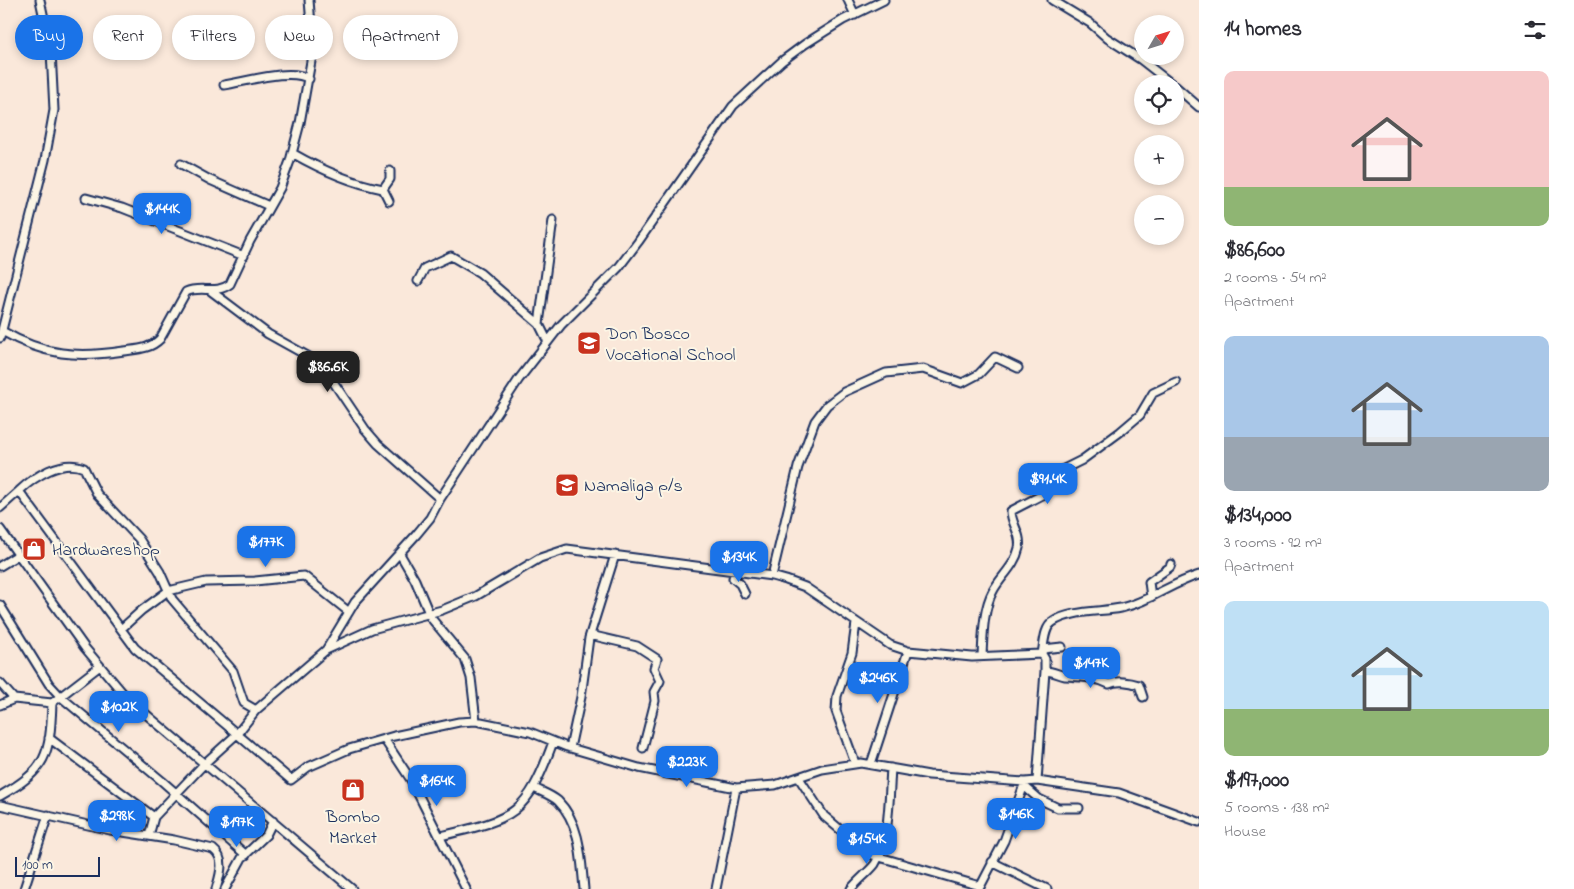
<!DOCTYPE html>
<html lang="en">
<head>
<meta charset="utf-8">
<style>
  body { margin:0; font-family:"Indie Flower",sans-serif; background:#f2f2f3; color:#2b2b33; height:100vh; display:flex; flex-direction:column; font-size:19px; white-space:nowrap }
  * { box-sizing:border-box; margin:0 }
  p { font-size:16px; color:#7c7c81 }
  .icon { flex:none; width:28px; height:28px; fill:none; stroke:currentColor; stroke-width:2; stroke-linecap:round; stroke-linejoin:round }
  .map { position:relative; flex:1; overflow:hidden }
  .details { display:flex; flex-direction:column; background:#fff; width:375px }
  .details>* { flex:none }
  .banner { position:absolute; left:15px; top:15px; width:475px; height:45px; display:flex; gap:10px }
  .needle { width:32px; rotate:51deg }
  .tools { position:absolute; left:1134px; top:15px; display:grid; gap:10px }
  .tools a { display:grid; place-items:center; width:50px; height:50px; border-radius:50%; background:#fff; box-shadow:0 2px 8px #0003; font-size:25px }
  .scale { position:absolute; left:15px; bottom:12px; width:85px; box-sizing:border-box; padding-left:5px; border:2px solid #1b2f5e; border-top:0; font-size:14px; line-height:18px; white-space:nowrap; color:#1b2f5e; -webkit-text-stroke:4px #fcf5e5; paint-order:stroke }
  .price { position:absolute; translate:-50% -42px; padding:0 11px; border-radius:10px; background:#1a73e8; color:#fff; font-size:16px; line-height:32px; filter:drop-shadow(0 1px 2px #0008) }
  .price::after { content:''; position:absolute; left:50%; top:30px; width:15px; height:11px; margin-left:-8px; background:inherit; clip-path:polygon(0 0,100% 0,50% 100%) }
  .price.current { background:#222; color:#fff }
  ul { padding:0; list-style:none }
  li { display:grid; align-content:center; gap:10px; height:265px; padding:0 25px }
  li span { display:grid; place-items:center; height:155px; border-radius:10px; color:#555 }
  li>.icon { margin-inline-start:auto }
  span .icon { width:90px; height:90px; fill:#fffc; stroke-width:1 }
  li b { font-size:21px }
  h2 { display:flex; justify-content:space-between; align-items:center; height:60px; padding:0 25px; font-size:21px }
  .tag { padding:0 18px; border-radius:22px; background:#fff; box-shadow:0 2px 8px #0003; font-size:18px; line-height:45px }
  .tag.current { background:#1a73e8; color:#fff }
  main { display:flex; flex:1; min-height:0 }
  .map>svg:first-child { display:block }
  .lines { fill:none; stroke-linecap:round; stroke-linejoin:round }
  .minor-casing { stroke:#1b2f5e; stroke-width:11 }
  .minor { stroke:#fcf5e5; stroke-width:7 }
  .labels { text-anchor:middle; stroke-width:4; stroke-linejoin:round; paint-order:stroke }
  .poi-label { font-size:18px; fill:#1b2f5e; stroke:#fcf5e5; text-anchor:start }
</style>
</head>
<body>
<main>
<div class="map">
<svg width="1199" height="889" viewBox="0 0 1199 889">
  <rect width="100%" height="100%" fill="#fae8da"/>
  <filter id="ink" filterUnits="userSpaceOnUse"><feTurbulence type="fractalNoise" baseFrequency=".02" numOctaves="2"/><feDisplacementMap in="SourceGraphic" scale="10" xChannelSelector="R" yChannelSelector="G"/><feConvolveMatrix kernelMatrix="1 2 1 2 8 2 1 2 1" color-interpolation-filters="sRGB"/></filter>
  <g filter="url(#ink)">
    <g class="lines">
      <!-- minor casing -->
      <g class="minor-casing">
        <path id="minor" d="M848 0 855 15
          M1052 0 1090 23 1107 38 1140 59 1172 84
          M224 85C245 82 292 67 309 79
          M1175 86 1199 107
          M292 153C320 169 351 183 383 189L390 179V171
          M181 164 210 180 269 206
          M383 189 389 201
          M86 198 122 208 244 256
          M418 281 425 268 451 256 480 273 539 324
          M211 291 268 334 313 359 330 377 365 429 378 444 440 499
          M2 331C45 356 77 358 124 351 138 349 150 349 160 339L186 292C200 285 216 295 230 284L250 241 280 188 290 161 300 123 313 50 309 0
          M0 338 45 160 54 110 51 51 40 0
          M548 342 539 324 553 220
          M0 508 19 491
          M0 529 85 648 127 698 352 889
          M400 554 415 580 431 618 465 659 471 678 476 721
          M0 566 18 555
          M735 572 733 578 740 584 745 594
          M772 576 798 467 815 421 827 405 844 392 886 373 923 369 962 383 979 374 995 357 1018 368
          M1151 597 1149 582 1170 567 1171 564
          M0 605 49 684 61 697 162 781 246 855
          M121 629 142 610 168 591 206 582 255 581 304 576 349 612
          M590 635 637 646 657 659 654 668 660 681 654 692 655 701 643 748
          M1043 649 1062 647
          M326 650 372 629 442 610 476 596 540 558 567 549 772 576 786 580 805 587 890 645 908 651 972 657 1042 654 1045 659V671L1037 781
          M1042 654C1044 644 1044 627 1053 622 1070 610 1101 612 1121 608 1149 602 1171 583 1199 575
          M982 656C983 636 983 609 993 591 1001 576 1015 566 1019 548 1022 534 1011 524 1011 511L1044 494 1062 470 1082 460 1120 432 1140 415 1153 393 1176 382
          M1045 671C1053 671 1059 675 1065 676 1082 677 1094 677 1109 684 1117 680 1130 682 1139 685L1143 697
          M0 683 14 699 52 703 100 666
          M0 705 14 699
          M256 710 244 703 233 671 172 599 160 572 139 539 97 494 84 468C62 458 34 477 19 491L135 648 237 734 256 710 326 650 355 602 416 535 430 518 440 499 519 379 561 325 619 267 638 242 733 106 782 61 805 44 843 20 884 0
          M49 738 154 817
          M384 739 411 780 466 889
          M570 748 581 697 589 638 615 555
          M855 763 836 711 837 696 852 653 856 623
          M871 764 908 651
          M799 778 824 816 869 854 980 886
          M1024 786 1039 799 1058 808H1079
          M534 788C542 792 551 795 558 801 581 824 581 859 584 889
          M0 796C47 769 50 756 52 703
          M0 805 110 830 174 840 213 849C226 859 220 875 216 889
          M149 836 154 817 205 763 237 734 291 780 308 767 349 749 394 736 459 722 476 721 530 732 567 747 639 768 736 788 775 785 822 769 861 763 929 775 1025 782 1037 781 1119 793 1199 822
          M441 836C515 818 526 816 553 742
          M992 862 1047 889
          M24 889 48 815
          M225 889 242 858 266 835 273 821
          M716 889 736 788
          M851 889C858 880 868 873 875 864 890 840 889 796 891 768
          M979 889 1004 841 1025 782"/>
      </g>
      <!-- minor -->
      <use href="#minor" class="minor"/>
    </g>
  </g>
  <!-- icons -->
  <defs>
    <g id="school-square" transform="scale(1.25)"><rect x="-9" y="-9" width="18" height="18" rx="4" fill="#c8321e" stroke="#fcf5e5"/><path d="M0-5L7-2L0 1L-7-2ZM-4 1L0 2.5L4 1V4Q0 6-4 4Z" fill="#fff"/></g>
    <g id="shop-square" transform="scale(1.25)"><rect x="-9" y="-9" width="18" height="18" rx="4" fill="#c8321e" stroke="#fcf5e5"/><path d="M-5-2.5h2.3a2.7 3.5 0 0 1 5.4 0H5L5.5 6h-11ZM-1.5-2.5h3a1.5 2.3 0 0 0-3 0Z" fill="#fff"/></g>
  </defs>
  <g fill-rule="evenodd">
    <use href="#school-square" x="589" y="343"/>
    <use href="#school-square" x="567" y="485"/>
    <use href="#shop-square" x="34" y="549"/>
    <use href="#shop-square" x="353" y="790"/>
  </g>
  <g class="labels">
    <!-- poi labels -->
    <g class="poi-label">
      <text x="606" y="339">Don Bosco<tspan x="606" dy="21">Vocational School</tspan></text>
      <text x="584" y="491">Namaliga p/s</text>
      <text x="52" y="555">Hardwareshop</text>
      <text x="353" y="822" text-anchor="middle">Bombo<tspan x="353" dy="21">Market</tspan></text>
    </g>
  </g>
</svg>
<div class="tools">
<a><svg class="needle" viewBox="-14 -14 28 28"><path d="M0-13l5 13h-10z" fill="#e53935"/><path d="M0 13l5-13h-10z" fill="#7c7c81"/></svg></a>
<a><svg class="icon" aria-label="locate" viewBox="0 0 24 24"><circle cx="12" cy="12" r="6"/><path d="M12 2v4M12 18v4M2 12h4M18 12h4"/></svg></a>
<a>+</a>
<a>−</a>
</div>
<div class="scale">100 m</div>
<b class="price" style="left:162px;top:235px">$144K</b>
<b class="price current" style="left:328px;top:393px">$86.6K</b>
<b class="price" style="left:1048px;top:505px">$91.4K</b>
<b class="price" style="left:266px;top:568px">$177K</b>
<b class="price" style="left:739px;top:583px">$134K</b>
<b class="price" style="left:1091px;top:689px">$147K</b>
<b class="price" style="left:878px;top:704px">$246K</b>
<b class="price" style="left:119px;top:733px">$102K</b>
<b class="price" style="left:687px;top:788px">$223K</b>
<b class="price" style="left:437px;top:807px">$164K</b>
<b class="price" style="left:1016px;top:840px">$146K</b>
<b class="price" style="left:117px;top:842px">$298K</b>
<b class="price" style="left:237px;top:848px">$197K</b>
<b class="price" style="left:867px;top:865px">$154K</b>
<div class="banner">
<a class="tag current">Buy</a>
<a class="tag">Rent</a>
<a class="tag">Filters</a>
<a class="tag">New</a>
<a class="tag">Apartment</a>
</div>
</div>
<section class="details">
<h2>14 homes<svg class="icon" aria-label="filters" viewBox="0 0 24 24"><path d="M4 7h16M4 17h16"/><circle cx="9" cy="7" r="2"/><circle cx="15" cy="17" r="2"/></svg></h2>
<ul>
<li><span style="background:linear-gradient(#f6c9c9 75%,#8fb573 0)"><svg class="icon" aria-label="home" viewBox="0 0 24 24"><path d="M3 11l9-7 9 7M6 9v11h12V9"/></svg></span><div><b>$86,600</b><p>2 rooms · 54 m²</p><p>Apartment</p></div></li>
<li><span style="background:linear-gradient(#a9c7e8 65%,#9aa5b1 0)"><svg class="icon" aria-label="home" viewBox="0 0 24 24"><path d="M3 11l9-7 9 7M6 9v11h12V9"/></svg></span><div><b>$134,000</b><p>3 rooms · 92 m²</p><p>Apartment</p></div></li>
<li><span style="background:linear-gradient(#bfe0f5 70%,#8fb573 0)"><svg class="icon" aria-label="home" viewBox="0 0 24 24"><path d="M3 11l9-7 9 7M6 9v11h12V9"/></svg></span><div><b>$197,000</b><p>5 rooms · 138 m²</p><p>House</p></div></li>
</ul>
</section>
</main>
</body>
</html>
